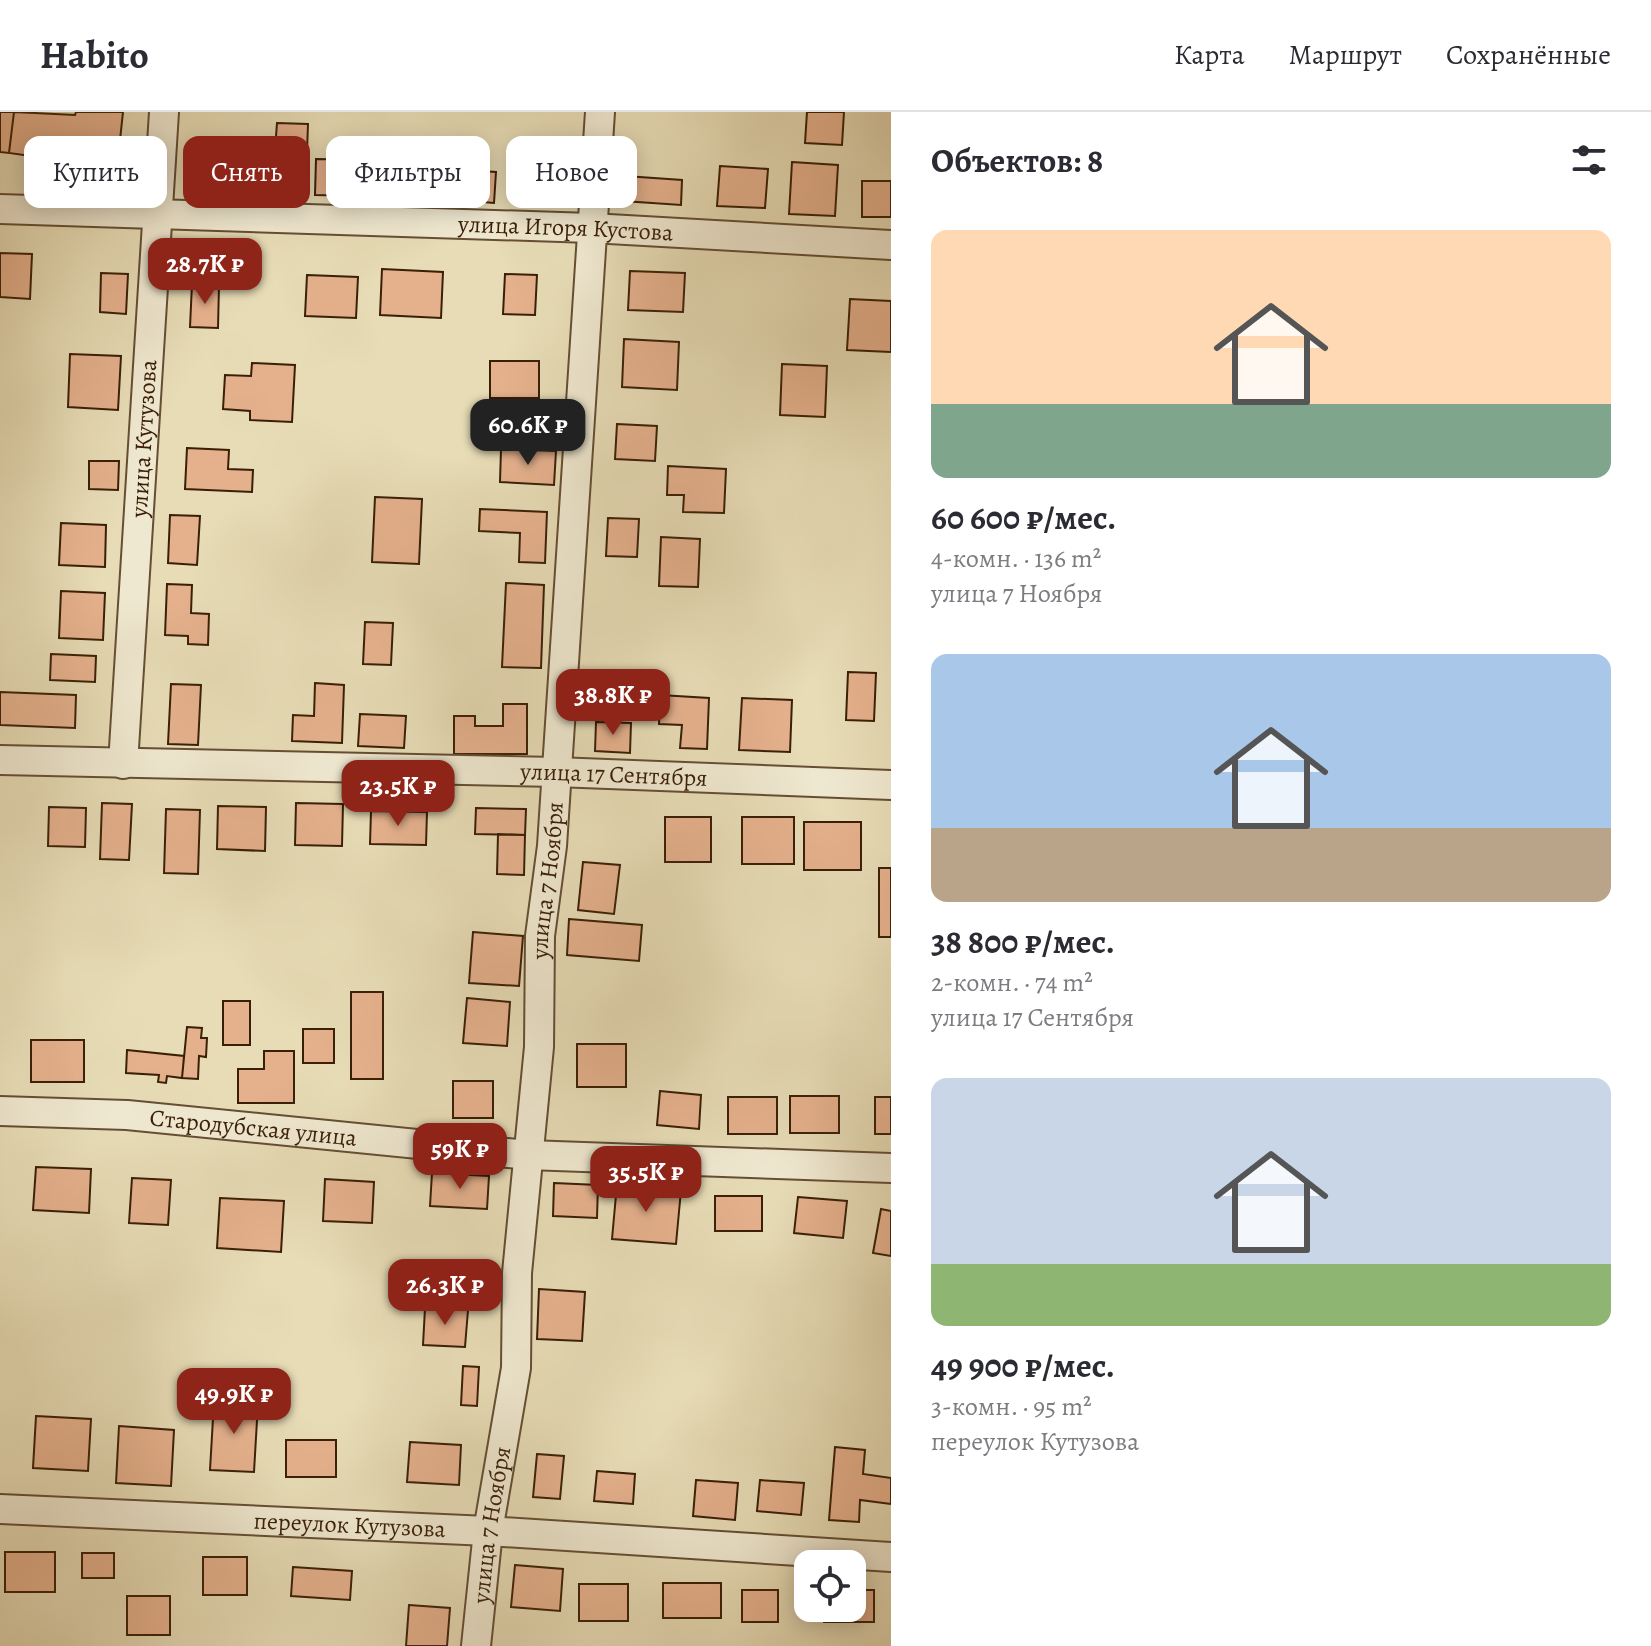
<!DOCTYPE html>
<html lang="ru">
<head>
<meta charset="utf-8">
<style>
  body { margin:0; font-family:Alegreya,serif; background:#f2f2f3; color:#2b2b33; height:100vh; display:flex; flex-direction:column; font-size:30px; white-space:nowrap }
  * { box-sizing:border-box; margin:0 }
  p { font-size:26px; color:#7c7c81 }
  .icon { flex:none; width:44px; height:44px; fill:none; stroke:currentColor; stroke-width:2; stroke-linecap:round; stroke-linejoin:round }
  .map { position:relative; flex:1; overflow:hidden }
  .sheet { display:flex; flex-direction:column; background:#fff; width:760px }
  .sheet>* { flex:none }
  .hud { position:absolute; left:24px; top:24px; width:746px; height:72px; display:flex; gap:16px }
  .buttons { position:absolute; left:794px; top:1438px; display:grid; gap:16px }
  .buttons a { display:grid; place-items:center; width:72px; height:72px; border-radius:16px; background:#fff; box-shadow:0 4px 20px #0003; font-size:40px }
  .price { position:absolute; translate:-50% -68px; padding:0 18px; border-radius:16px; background:#8f2418; color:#fff; font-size:26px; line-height:52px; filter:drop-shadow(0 2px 4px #0008) }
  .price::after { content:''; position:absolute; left:50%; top:48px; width:24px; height:18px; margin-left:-12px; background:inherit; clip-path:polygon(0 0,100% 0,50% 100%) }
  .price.active { background:#222; color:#fff }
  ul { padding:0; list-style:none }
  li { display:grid; align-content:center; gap:16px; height:424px; padding:0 40px }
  li span { display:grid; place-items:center; height:248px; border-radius:16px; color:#555 }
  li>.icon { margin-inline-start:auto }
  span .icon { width:144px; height:144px; fill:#fffc; stroke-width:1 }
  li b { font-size:34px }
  h2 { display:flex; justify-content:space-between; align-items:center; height:96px; padding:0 40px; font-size:34px }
  .chip { padding:0 28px; border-radius:16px; background:#fff; box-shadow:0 4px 20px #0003; font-size:28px; line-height:72px }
  .chip.active { background:#8f2418; color:#fff }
  header { display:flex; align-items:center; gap:48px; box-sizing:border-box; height:112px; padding:0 40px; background:#fff; border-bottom:2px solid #e1e1e2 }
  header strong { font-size:38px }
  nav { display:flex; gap:44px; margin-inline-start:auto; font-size:28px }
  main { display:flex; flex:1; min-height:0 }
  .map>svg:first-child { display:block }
  .building { fill:#e5b18d; stroke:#3a1f07; stroke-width:2 }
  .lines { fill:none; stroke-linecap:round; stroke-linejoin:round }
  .minor-casing { stroke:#654e33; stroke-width:32 }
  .minor { stroke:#efe8d0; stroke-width:28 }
  .labels { text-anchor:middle; stroke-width:6; stroke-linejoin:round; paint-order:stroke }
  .street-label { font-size:24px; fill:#3a1f07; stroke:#efe8d0 }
</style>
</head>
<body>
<header>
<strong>Habito</strong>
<nav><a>Карта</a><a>Маршрут</a><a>Сохранённые</a></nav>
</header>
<main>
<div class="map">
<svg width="891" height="1534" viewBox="0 0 891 1534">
  <rect width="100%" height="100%" fill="#e7dcb6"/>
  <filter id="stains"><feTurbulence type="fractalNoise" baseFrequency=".0025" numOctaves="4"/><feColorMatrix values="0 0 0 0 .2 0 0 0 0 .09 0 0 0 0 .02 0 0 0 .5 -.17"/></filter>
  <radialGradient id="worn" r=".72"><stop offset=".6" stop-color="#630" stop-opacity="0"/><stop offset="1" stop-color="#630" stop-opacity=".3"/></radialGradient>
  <!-- building -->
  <path class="building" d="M0 0H14L9 41 0 40Z
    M14 0 75 3 76 0H123L117 56 9 41Z
    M807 0H844L842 33 805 31Z
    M277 11 308 12 307 40 275 38Z
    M377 28 430 30 428 67 375 65Z
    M224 44 277 46 276 76 223 73Z
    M316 47 371 48 370 84 315 83Z
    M543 50 577 52 576 82 541 81Z
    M792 50 838 53 835 104 789 102Z
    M720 54 768 57 765 96 717 94Z
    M450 57 496 60 494 91 448 87Z
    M625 64 682 68 681 93 623 89Z
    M862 69H891V105H862Z
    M0 141 32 142 30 187 0 185Z
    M382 157 443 160 441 206 380 203Z
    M630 159 685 161 683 200 628 198Z
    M101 161 128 162 126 202 100 200Z
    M505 162 537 163 535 203 503 202Z
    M307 163 358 165 356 206 305 204Z
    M192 172 219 173 218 216 190 215Z
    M850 187 891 189V240L847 238Z
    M624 227 679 230 677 278 622 275Z
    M70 242 121 244 118 298 68 295Z
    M490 249H539V286H490Z
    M252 251 295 253 292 310 250 308V299L223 297 225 263 251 264Z
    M782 252 827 254 825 305 780 303Z
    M617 312 657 314 655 349 615 347Z
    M187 336 229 338 228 357 253 358 252 380 185 377Z
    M501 337 556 339 554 373 500 370Z
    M89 349H119L118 378 89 377Z
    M668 354 726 357 724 401 683 400 684 383H667Z
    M375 385 422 387 419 452 372 450Z
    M480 397 547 400 545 451 519 450 520 421 479 419Z
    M170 403 200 404 197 453 168 451Z
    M608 406 639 407 637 445 606 444Z
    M61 411 106 413 105 455 59 453Z
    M661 425 700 427 698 475 659 474Z
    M506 471 544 473 541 556 502 555Z
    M167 472 192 473 191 501 209 502 208 533 188 532V524L165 523Z
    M61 479 105 481 103 528 59 526Z
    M365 510 393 511 391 553 363 552Z
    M51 542 96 544 95 570 50 568Z
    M848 560 876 561 874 609 846 608Z
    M315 571 344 573 342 631 292 629 293 603 314 604Z
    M171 572 201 573 198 633 168 632Z
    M0 580 76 583 75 616 0 613Z
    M660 583 709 586 707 637 680 636 682 613 659 612Z
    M742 586 792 588 790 640 739 638Z
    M503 592H527V642H454V604H475V614H503Z
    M360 602 406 604 404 636 358 634Z
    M596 610 631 611 630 641 595 639Z
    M102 691 132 692 129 748 100 747Z
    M296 691 343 692 342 734 295 733Z
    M218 694 266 695 265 739 217 737Z
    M49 695 86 696 85 735 48 734Z
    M476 696 526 697 525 723 475 722Z
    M166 697 200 698 198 762 164 761Z
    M371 699 427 700 426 733 370 732Z
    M665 705H711V750H665Z
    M742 705H794V752H742Z
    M804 710H861V758H804Z
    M498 722 525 723 524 763 497 762Z
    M583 750 620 753 614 802 578 798Z
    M879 756H891V825H879Z
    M569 807 642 813 639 849 567 843Z
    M473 820 523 824 519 874 469 871Z
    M351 880H383V967H351Z
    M467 886 510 890 507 934 463 931Z
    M223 889H250V933H223Z
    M187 915 202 916 201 926H207L206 945 199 944 198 967 182 966Z
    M303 917H334V951H303Z
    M31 928H84V970H31Z
    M577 932H626V975H577Z
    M127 938 184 944 182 966 167 964 166 971 158 970 159 963 126 961Z
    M264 939H294V991H238V957H264Z
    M453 969H493V1006H453Z
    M660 979 701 983 699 1017 657 1013Z
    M790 984H839V1021H790Z
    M728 985H777V1022H728Z
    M875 985H891V1022H875Z
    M36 1055 91 1057 89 1101 33 1098Z
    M432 1061 489 1064 487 1097 430 1094Z
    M132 1066 171 1068 168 1113 129 1111Z
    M325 1067 374 1070 372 1111 323 1109Z
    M554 1071 598 1073 597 1106 553 1104Z
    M617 1072 681 1078 676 1132 612 1127Z
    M715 1084H762V1119H715Z
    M798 1085 847 1089 843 1126 794 1121Z
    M220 1086 284 1089 281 1140 217 1136Z
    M881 1097 891 1099V1144L873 1141Z
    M539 1177 585 1180 582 1229 537 1227Z
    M425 1196 468 1198 465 1235 423 1233Z
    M463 1254 479 1255 477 1294 461 1293Z
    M214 1289 258 1291 254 1360 210 1358Z
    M36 1304 91 1307 88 1359 33 1356Z
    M119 1314 174 1318 171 1374 116 1371Z
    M286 1328H336V1365H286Z
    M410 1330 461 1333 459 1373 407 1370Z
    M835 1335 865 1338 863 1362 891 1366V1392L860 1388 859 1410 829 1408Z
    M537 1342 564 1344 560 1387 533 1385Z
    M597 1359 635 1362 633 1392 594 1389Z
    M696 1368 738 1371 735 1408 693 1404Z
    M760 1368 804 1371 801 1403 757 1399Z
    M5 1440H55V1480H5Z
    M82 1441H114V1466H82Z
    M203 1445H247V1483H203Z
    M515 1453 563 1457 560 1499 511 1495Z
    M293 1455 352 1459 350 1488 291 1484Z
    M663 1471H721V1506H663Z
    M579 1472H628V1509H579Z
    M742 1478H778V1510H742Z
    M852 1478H874V1510H824V1496H852Z
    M127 1484H170V1523H127Z
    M409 1493 450 1496 447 1534H406Z"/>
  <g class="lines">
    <!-- minor casing -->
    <g class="minor-casing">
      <g id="minor">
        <path id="s1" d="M0 97 591 116 891 133"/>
        <path id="s2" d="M0 648 556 660 891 673"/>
        <path id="s3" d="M123 652 164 0"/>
        <path id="s4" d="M0 999 127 1003 528 1043 891 1056"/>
        <path id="s5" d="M0 1397 488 1419 891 1445"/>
        <path id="s6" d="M476 1534 488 1419 516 1256 517 1161 539 935 540 824 552 734 600 0"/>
      </g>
    </g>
    <!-- minor -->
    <use href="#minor" class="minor"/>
  </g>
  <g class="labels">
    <!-- street labels -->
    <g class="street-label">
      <text dy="8" stroke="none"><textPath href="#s1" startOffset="566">улица Игоря Кустова</textPath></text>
      <text dy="8" stroke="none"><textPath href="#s3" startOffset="326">улица Кутузова</textPath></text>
      <text dy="8" stroke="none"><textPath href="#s2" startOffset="614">улица 17 Сентября</textPath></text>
      <text dy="8" stroke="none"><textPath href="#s6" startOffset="770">улица 7 Ноября</textPath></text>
      <text dy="8" stroke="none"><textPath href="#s4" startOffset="254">Стародубская улица</textPath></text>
      <text dy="8" stroke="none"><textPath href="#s5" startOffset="350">переулок Кутузова</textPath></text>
      <text dy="8" stroke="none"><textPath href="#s6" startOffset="122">улица 7 Ноября</textPath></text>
    </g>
  </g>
  <rect width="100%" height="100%" filter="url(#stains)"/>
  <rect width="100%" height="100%" fill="url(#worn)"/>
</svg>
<div class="buttons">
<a><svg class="icon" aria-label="locate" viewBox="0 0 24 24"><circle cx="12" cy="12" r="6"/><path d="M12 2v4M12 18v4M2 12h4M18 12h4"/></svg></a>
</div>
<b class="price" style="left:205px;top:194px">28.7K ₽</b>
<b class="price active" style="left:528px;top:355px">60.6K ₽</b>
<b class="price" style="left:613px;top:625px">38.8K ₽</b>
<b class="price" style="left:398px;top:716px">23.5K ₽</b>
<b class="price" style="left:460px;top:1079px">59K ₽</b>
<b class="price" style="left:646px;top:1102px">35.5K ₽</b>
<b class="price" style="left:445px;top:1215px">26.3K ₽</b>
<b class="price" style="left:234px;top:1324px">49.9K ₽</b>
<div class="hud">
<a class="chip">Купить</a>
<a class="chip active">Снять</a>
<a class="chip">Фильтры</a>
<a class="chip">Новое</a>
</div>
</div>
<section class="sheet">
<h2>Объектов: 8<svg class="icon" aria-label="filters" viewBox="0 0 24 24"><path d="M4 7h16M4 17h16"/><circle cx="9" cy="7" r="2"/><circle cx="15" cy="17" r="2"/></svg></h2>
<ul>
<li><span style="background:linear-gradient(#ffd9b3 70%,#7fa58c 0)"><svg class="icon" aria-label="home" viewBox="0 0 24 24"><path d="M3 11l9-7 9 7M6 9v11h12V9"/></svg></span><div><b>60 600 ₽/мес.</b><p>4-комн. · 136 m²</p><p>улица 7 Ноября</p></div></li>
<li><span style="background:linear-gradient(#a9c7e8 70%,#b9a48a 0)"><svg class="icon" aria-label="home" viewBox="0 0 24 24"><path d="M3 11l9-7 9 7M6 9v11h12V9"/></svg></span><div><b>38 800 ₽/мес.</b><p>2-комн. · 74 m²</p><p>улица 17 Сентября</p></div></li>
<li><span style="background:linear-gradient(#c9d6e8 75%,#8fb573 0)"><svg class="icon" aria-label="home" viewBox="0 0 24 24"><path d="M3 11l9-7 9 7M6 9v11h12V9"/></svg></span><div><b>49 900 ₽/мес.</b><p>3-комн. · 95 m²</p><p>переулок Кутузова</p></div></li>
</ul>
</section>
</main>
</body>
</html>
